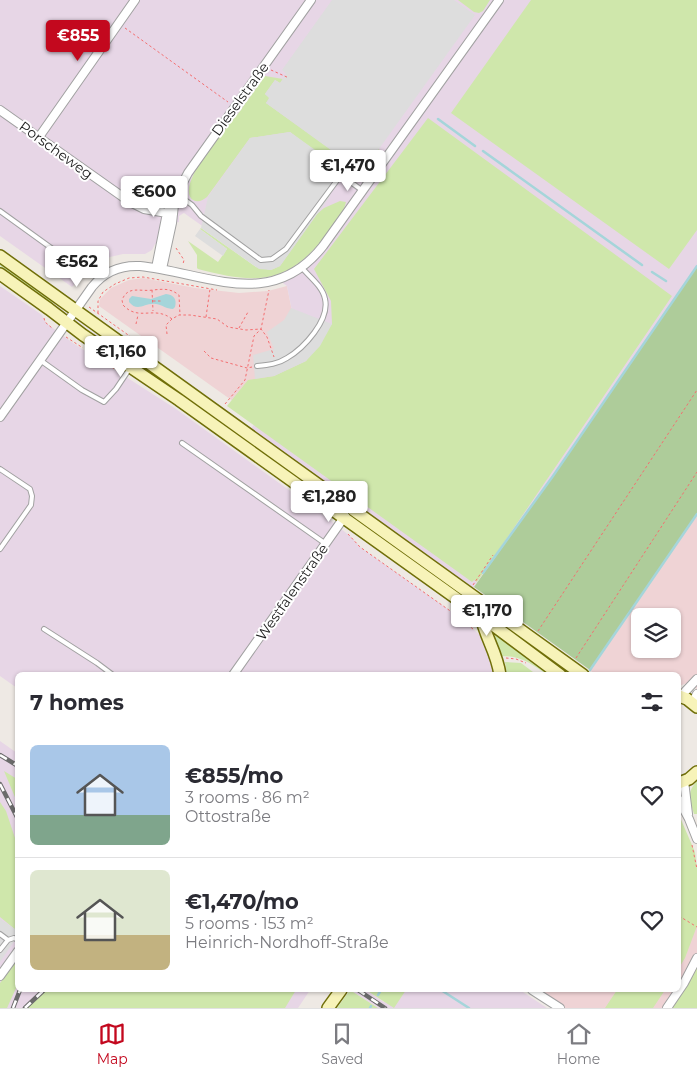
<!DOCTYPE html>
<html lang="en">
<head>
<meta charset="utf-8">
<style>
  body { margin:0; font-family:Montserrat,sans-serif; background:#f7f7f7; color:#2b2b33; height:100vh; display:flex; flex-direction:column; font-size:19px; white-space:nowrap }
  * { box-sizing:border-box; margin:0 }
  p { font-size:16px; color:#7c7c81 }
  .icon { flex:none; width:28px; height:28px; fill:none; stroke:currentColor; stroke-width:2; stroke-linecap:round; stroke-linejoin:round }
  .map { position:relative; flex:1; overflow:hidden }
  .details { position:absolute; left:15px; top:672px; width:666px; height:320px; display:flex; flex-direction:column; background:#fff; border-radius:8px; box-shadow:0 1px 4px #0004 }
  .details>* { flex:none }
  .controls { position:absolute; left:631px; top:608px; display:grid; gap:10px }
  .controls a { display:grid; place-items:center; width:50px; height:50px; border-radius:8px; background:#fff; box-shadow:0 1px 4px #0004; font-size:25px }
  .price { position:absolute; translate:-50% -42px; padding:0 11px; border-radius:5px; background:#fff; color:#222; font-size:16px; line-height:32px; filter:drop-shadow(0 1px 2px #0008) }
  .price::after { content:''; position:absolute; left:50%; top:30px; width:15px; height:11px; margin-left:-8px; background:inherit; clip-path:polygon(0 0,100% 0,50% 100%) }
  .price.current { background:#c3081e; color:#fff }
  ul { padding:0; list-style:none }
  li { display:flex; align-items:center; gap:15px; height:125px; padding:0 15px }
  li+li { border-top:1px solid #e1e1e2 }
  li span { display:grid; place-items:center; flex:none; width:140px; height:100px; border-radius:8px; color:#555 }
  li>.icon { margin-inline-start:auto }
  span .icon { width:60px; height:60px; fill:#fffc; stroke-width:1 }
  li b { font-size:21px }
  h2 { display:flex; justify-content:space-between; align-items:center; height:60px; padding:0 15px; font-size:21px }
  .dock { display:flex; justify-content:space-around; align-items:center; height:70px; border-top:1px solid #e1e1e2; background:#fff; font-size:14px; color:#7c7c81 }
  .dock a { display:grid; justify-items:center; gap:2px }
  .dock .current { color:#c3081e }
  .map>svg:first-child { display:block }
  .commercial { fill:#efd3d5; fill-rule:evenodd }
  .industrial { fill:#e7d6e6 }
  .grass { fill:#cfe7ab }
  .forest { fill:#aecc9a }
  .parking { fill:#ddd }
  .water { fill:#a5d5da }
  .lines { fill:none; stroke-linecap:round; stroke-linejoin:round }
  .stream { stroke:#a5d5da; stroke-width:2.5 }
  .service-casing { stroke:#a1a1a1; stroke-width:6 }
  .minor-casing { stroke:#a1a1a1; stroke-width:10 }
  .secondary-casing { stroke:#706f09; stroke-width:14 }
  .path { stroke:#f46e70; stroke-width:1; stroke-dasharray:2.5 2.5; stroke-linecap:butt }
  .service { stroke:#fff; stroke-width:4 }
  .minor { stroke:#fff; stroke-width:8 }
  .secondary { stroke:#f7f3b9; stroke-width:11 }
  .rail-casing { stroke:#6b6b6b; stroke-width:4.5 }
  .rail { stroke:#fff; stroke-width:2.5; stroke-dasharray:8; stroke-linecap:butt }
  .labels { text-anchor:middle; stroke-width:4; stroke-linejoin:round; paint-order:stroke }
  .street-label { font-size:14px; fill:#1d1d1d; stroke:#fff }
</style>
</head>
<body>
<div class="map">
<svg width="697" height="1008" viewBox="0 0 697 1008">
  <rect width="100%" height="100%" fill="#eee9e4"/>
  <!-- commercial -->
  <path class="commercial" d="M143 278 195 288 239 293 268 291 287 286 293 316 258 419 99 306 100 299 111 288 129 280Z
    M697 514V689L687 683 679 686V675H596L590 670ZM640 616H672V649H640Z
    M697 914V1008H560L532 990H679V916Z"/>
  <!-- industrial -->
  <path class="industrial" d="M0 0H697V266L553 476 466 598 243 440 258 419 293 316 287 286 184 213 179 216V222L175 223 164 246 155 244 152 250 145 254H123L110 257 87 271 72 287 0 236Z
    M0 286 42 315 46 323 73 343 176 409 321 513 350 536 360 547 463 620 483 638 500 675H18L17 688 0 676Z
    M0 741 17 753 18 990H310L298 1008H0Z
    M350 990H366L384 1002 392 990H520L547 1008H378Z"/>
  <!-- grass -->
  <path class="grass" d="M458 0H490L483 11 479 13 474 12Z
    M531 0H697V230L669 269 451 113Z
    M265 76 283 79 280 83 275 80 265 94 270 98 266 103 357 168 361 163 366 167 378 148C382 154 382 157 378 162 375 167 370 173 363 174 347 176 304 143 290 132L250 138 207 197C203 200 198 203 193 200 174 188 225 127 234 115H237Z
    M428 118 672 296 477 582 474 580 472 582 227 406 248 380 274 376 306 361 332 324 331 301 314 269Z
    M340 201 346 202C343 215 334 225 326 235 287 286 255 284 198 269L197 268V255L188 241 218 262 227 249 200 229 201 228 256 267 271 270 280 266 317 214 324 208Z
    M0 261 54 300 52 303 0 266Z
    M489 626 552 675H548C531 664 522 656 501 656L494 634Z
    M505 662 521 663 537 675H507Z
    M4 771 17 779V802Z
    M697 781V814H694C690 800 686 793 697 781Z
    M0 802 6 811 17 844V931L0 917Z
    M679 815 695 852 697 869V926L685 958 679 968Z
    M17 960V986L7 1008H0V983Z
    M697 967V1008H670L696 969Z
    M44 990H296L285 1008H25Z
    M350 990 378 1008H337Z
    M366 990H406L394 1008Z
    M617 990H665L653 1008H605Z"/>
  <!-- forest -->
  <path class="forest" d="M697 266V514L590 670 474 587 553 476Z"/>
  <!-- parking -->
  <path class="parking" d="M332 0H454L475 15 366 167 361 164 357 169 266 103 269 98 265 94 275 80 280 83 286 74 282 70Z
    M290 132 332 162 330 196 280 266 271 270 259 269 201 228 208 197 250 138Z
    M200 229 227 249 223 256 195 236Z
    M291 308 332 324 320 346 306 361 274 376 255 379 253 355 274 349 267 332 284 320Z
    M0 919 18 931 17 937 0 962Z"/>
  <!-- water -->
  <path class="water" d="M166 294C174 295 177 299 175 307L173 309C166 309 163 305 156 304 145 302 138 313 129 302V299L132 296 151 299Z"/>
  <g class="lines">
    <!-- stream -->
    <path class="stream" d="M438 119 475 146
      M483 151 642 265
      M652 272 666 281
      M483 573 553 476 697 266
      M590 670 697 514
      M441 990 469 1008
      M378 995 381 990
      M370 1008 371 1006"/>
    <!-- service casing -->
    <g class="service-casing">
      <path id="service" d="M177 194 192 205 201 216 258 258 261 260 272 259 286 249 341 175 363 191
        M0 211 79 268
        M40 360 82 390 104 402 116 389 130 368
        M257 366C268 365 278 364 287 358 304 348 330 320 325 299 323 287 310 277 302 268
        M182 443 326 544
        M0 469 30 489 32 496 31 505 0 549
        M44 629 97 663 113 675
        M0 934 8 940 14 938 18 940
        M0 950 8 940"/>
    </g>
    <!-- minor casing -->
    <g class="minor-casing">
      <path id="minor" d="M0 110 130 202 144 209 167 213
        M39 137 135 0
        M156 268 167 213 188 173 311 0
        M162 269 172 223 174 205
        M0 417 92 287C104 272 121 265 140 266 207 273 271 312 323 246L499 0
        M233 675 345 516
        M680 697 697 679
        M692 703 697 694
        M684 781 688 814
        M679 800 689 819 697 839
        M0 976 18 951
        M532 990 560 1008
        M667 1008 684 983 697 958"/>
    </g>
    <!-- secondary casing -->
    <g class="secondary-casing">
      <path id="secondary" d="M0 256 583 675
        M0 274 49 309 83 335 179 400 481 616 560 675
        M481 616C485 637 497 652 500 675
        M679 696 687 699 697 707
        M679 783 689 779 697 772
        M328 1008 341 990"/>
    </g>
    <!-- path -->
    <path class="path" d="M125 28 228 102
      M271 70 289 78
      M176 248 184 260 183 264
      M152 290 153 311
      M153 301H163
      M89 307 131 337
      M98 313V301L103 292 115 284 129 278 143 277 217 290
      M206 317 210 289
      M44 318 45 322 52 328
      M172 319C154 305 139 322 123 305L122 300C128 285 140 292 153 290 163 289 170 288 179 295L180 315
      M136 324 138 315
      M239 328 248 312
      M167 334 166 325 172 319 179 315H190L217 319 228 327 246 330 261 329 267 337 274 357
      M66 337 83 348
      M204 351 211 358 247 368 252 367
      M91 353 119 372
      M225 404 245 380 254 336 261 329 269 290
      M348 534 360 547 463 620 474 630
      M473 585 493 555
      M538 631 697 390
      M506 658 516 659 526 663
      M576 658 697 472
      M692 845 697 869
      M679 916 697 927"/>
    <!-- service -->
    <use href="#service" class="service"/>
    <!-- minor -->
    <use href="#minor" class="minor"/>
    <!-- secondary -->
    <use href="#secondary" class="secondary"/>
    <!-- rail casing -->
    <g class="rail-casing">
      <path id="rail" d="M0 755 18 766
        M0 784 18 819
        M358 990 385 1008
        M13 1008 20 990
        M25 1008 44 990"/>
    </g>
    <!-- rail -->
    <use href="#rail" class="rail"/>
  </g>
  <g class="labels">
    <!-- street labels -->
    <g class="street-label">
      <text transform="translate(240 99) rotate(-54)" y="5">Dieselstraße</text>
      <text transform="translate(56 150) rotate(36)" y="5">Porscheweg</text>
      <text transform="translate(292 592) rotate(-55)" y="5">Westfalenstraße</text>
    </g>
  </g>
</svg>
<div class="controls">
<a><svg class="icon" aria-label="layers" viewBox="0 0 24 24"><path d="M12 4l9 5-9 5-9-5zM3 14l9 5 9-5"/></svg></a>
</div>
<b class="price current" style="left:78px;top:62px">€855</b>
<b class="price" style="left:348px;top:192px">€1,470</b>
<b class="price" style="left:154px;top:218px">€600</b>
<b class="price" style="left:77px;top:288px">€562</b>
<b class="price" style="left:121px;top:378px">€1,160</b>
<b class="price" style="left:329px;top:523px">€1,280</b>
<b class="price" style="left:487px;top:637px">€1,170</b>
<section class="details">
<h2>7 homes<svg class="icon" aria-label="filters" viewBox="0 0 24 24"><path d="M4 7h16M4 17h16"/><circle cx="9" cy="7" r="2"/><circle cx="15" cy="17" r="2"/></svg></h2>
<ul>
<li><span style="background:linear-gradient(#a9c7e8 70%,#7fa58c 0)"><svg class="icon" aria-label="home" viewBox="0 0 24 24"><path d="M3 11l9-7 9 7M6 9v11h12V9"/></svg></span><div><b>€855/mo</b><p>3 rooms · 86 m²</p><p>Ottostraße</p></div><svg class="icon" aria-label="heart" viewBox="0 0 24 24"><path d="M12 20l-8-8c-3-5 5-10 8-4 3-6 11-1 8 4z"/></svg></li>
<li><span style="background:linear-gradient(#dfe7d0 65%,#c2b280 0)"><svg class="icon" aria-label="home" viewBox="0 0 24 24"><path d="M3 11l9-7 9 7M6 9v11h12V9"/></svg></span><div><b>€1,470/mo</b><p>5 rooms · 153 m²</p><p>Heinrich-Nordhoff-Straße</p></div><svg class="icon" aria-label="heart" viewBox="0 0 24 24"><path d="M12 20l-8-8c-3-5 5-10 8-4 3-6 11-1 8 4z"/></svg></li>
</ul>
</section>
</div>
<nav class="dock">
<a class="current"><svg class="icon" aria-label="map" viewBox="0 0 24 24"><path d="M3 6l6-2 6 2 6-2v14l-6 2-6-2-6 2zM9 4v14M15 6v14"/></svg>Map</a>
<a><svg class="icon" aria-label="saved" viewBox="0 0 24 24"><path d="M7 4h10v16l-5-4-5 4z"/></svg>Saved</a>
<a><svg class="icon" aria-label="home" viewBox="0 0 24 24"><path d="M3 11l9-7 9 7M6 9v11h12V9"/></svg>Home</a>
</nav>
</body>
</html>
